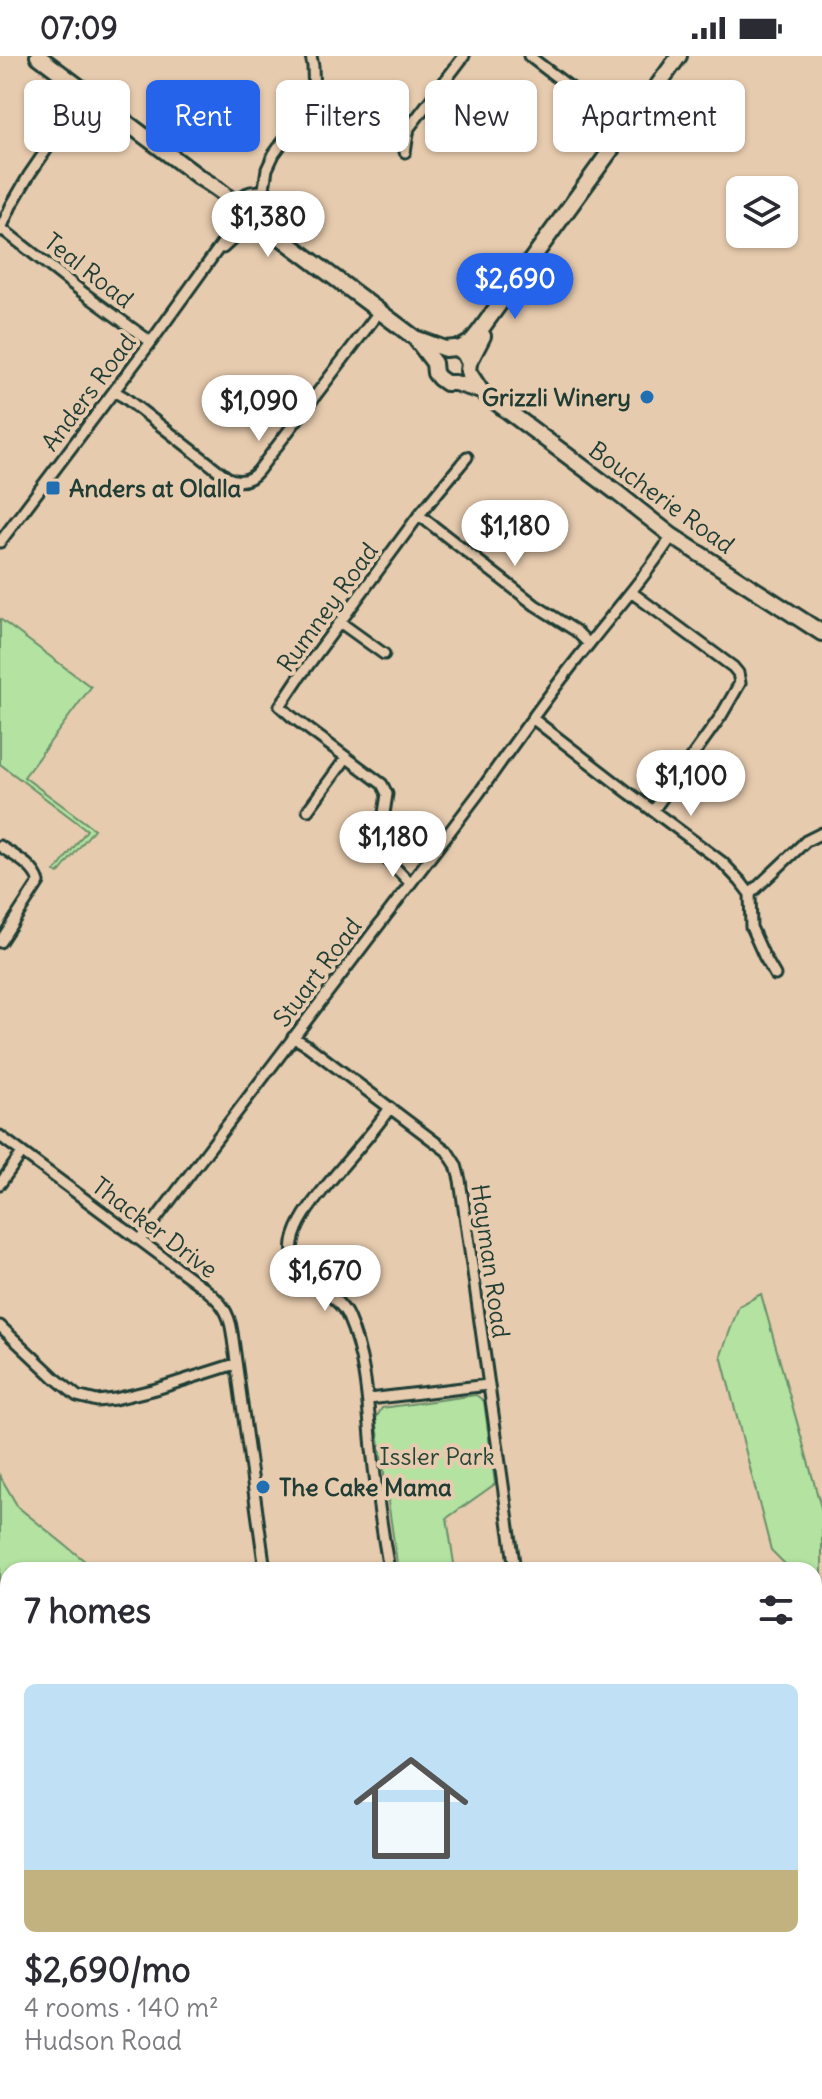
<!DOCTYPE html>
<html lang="en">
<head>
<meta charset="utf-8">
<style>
	:root { --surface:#fff; --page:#f7f7f7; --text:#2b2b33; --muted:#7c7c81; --line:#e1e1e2; --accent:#2563eb }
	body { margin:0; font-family:Delius,sans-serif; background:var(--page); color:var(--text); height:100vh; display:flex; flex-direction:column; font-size:30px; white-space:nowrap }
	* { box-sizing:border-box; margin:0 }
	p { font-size:26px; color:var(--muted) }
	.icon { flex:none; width:44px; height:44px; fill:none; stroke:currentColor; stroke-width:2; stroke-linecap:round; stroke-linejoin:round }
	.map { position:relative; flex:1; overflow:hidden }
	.details { position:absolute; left:0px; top:1506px; width:822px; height:538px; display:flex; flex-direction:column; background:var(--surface); border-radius:24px 24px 0 0; box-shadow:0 2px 6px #0004 }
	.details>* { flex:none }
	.top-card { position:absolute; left:24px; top:24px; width:774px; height:72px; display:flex; gap:16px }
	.tools { position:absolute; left:726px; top:120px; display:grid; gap:16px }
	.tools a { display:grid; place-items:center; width:72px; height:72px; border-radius:12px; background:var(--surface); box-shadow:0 2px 6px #0004; font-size:40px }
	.price { position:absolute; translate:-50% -68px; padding:0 18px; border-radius:28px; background:#fff; color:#222; font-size:26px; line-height:52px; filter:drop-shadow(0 2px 4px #0008) }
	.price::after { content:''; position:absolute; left:50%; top:48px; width:24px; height:18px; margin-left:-12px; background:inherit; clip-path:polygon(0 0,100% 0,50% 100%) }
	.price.on { background:var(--accent); color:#fff }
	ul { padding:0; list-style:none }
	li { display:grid; align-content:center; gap:16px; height:424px; padding:0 24px }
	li+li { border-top:2px solid var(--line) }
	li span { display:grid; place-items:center; height:248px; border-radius:12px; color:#555 }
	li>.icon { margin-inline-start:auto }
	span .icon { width:144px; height:144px; fill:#fffc; stroke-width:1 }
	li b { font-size:34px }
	h2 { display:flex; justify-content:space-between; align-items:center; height:96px; padding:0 24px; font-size:34px }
	.chip { padding:0 28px; border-radius:12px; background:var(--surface); box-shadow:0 2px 6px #0004; font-size:28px; line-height:72px }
	.chip.on { background:var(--accent); color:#fff }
	.status { display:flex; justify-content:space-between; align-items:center; height:56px; padding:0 40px; background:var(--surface); direction:ltr }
	.status svg { height:22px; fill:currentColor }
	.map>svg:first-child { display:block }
	.green { fill:#b3e2a1; stroke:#69906a; stroke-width:2 }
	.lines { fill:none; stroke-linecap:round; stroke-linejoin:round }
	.minor-casing { stroke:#1f3d34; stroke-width:15 }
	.secondary-casing { stroke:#1f3d34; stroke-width:20 }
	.minor { stroke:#e7cbae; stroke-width:9 }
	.secondary { stroke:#e7cbae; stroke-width:14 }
	.poi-dot { fill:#1f6fb2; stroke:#e7cbae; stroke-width:3 }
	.labels { text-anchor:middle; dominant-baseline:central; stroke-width:8; stroke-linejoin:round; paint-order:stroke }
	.street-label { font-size:24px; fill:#1f3d34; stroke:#e7cbae }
	.poi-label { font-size:24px; font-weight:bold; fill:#1f3d34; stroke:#e7cbae; text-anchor:start }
	.park-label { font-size:24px; fill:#264539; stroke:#e7cbae }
</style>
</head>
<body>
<div class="status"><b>07:09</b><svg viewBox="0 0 49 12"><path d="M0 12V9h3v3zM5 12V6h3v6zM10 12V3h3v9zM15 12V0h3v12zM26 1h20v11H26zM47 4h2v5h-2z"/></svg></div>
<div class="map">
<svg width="822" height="2043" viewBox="0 0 822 2043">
	<rect width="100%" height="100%" fill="#e7cbae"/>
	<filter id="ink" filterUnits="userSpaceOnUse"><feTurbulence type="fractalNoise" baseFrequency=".0125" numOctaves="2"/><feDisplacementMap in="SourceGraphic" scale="16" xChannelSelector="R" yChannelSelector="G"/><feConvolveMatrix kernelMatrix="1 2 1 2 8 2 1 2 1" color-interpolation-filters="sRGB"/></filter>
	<g filter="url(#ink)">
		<path class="green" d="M0,563L91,631L24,721L94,773L58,818L55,816L87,774L0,708Z
			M761,1238L822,1455V1601L814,1592V1573L821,1560L814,1549V1514H791L771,1494L721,1299L739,1250Z
			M476,1339L484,1345L495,1428L447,1462L455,1514H398L376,1362L382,1352Z
			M0,1420L18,1451L96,1514H8V1893L6,1896L7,1756L0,1749Z
			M8,1901V2036H261L263,2043H0V1912Z"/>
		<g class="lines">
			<g class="minor-casing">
				<path id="minor" d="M529,0L613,64L624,75
					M405,96L409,72L464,0
					M263,139L267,113L274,98L314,43L313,10L311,0
					M2,173L85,238L151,286
					M0,175L11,150L29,119L86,36
					M223,192L237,179L251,173
					M115,336L124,341L228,422C240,427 250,425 258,415L379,256
					M419,459L535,549L576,575L589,588
					M0,486L151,286L226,182L239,159
					M631,536L733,611L738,617L740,627L721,660L653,755
					M341,567L384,598
					M532,662L625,734L722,806L740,825L750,838L751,871L764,900L775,919
					M308,754L346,702
					M0,790C14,800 34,809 39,826L0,886
					M410,827L383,799L379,790L387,738L382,728L291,660L280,650L298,623L419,459L467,401
					M750,838L806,785L822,777
					M293,981L308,990L447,1095L456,1109L460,1124L515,1514
					M389,1053C371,1080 344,1107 323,1134C311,1149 297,1166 293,1186C287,1225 335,1231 348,1261C366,1302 368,1348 372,1393C376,1433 382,1474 389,1514
					M0,1080L204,1232C220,1245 229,1255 232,1276L265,1514
					M0,1128L22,1097
					M140,1184L479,737C514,687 550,636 589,588C617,552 647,519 672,480
					M0,1270L55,1322L77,1340L97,1345L115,1343L156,1333L235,1308
					M369,1343L488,1329
					M814,1857L822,1863
					M814,1913L822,1901
					M551,2036L562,2043
					M331,2043V2036
					M729,2043L734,2036"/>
			</g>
			<g class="secondary-casing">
				<path id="secondary" d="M38,0L199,121C213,130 231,140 239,156
					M274,161C269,171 262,175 251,173L241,163C239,156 238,150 243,144C246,140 250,138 255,138C277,135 272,153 274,166C275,173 279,178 284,184L415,282L434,307L435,317L439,322L446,327H455L481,335L616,436L672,480L822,577
					M415,282L445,293L455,292L464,297L469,307L468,315L481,335
					M459,293L471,286L479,276L679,0
					M469,307L483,280"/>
			</g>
			<use href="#minor" class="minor"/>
			<use href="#secondary" class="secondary"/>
		</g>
	</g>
	<g class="poi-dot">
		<circle cx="647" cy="341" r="8"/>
		<rect x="45" y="424" width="16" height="16" rx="4"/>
		<circle cx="263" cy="1431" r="8"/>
	</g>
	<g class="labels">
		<g class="street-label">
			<text transform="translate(89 214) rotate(38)">Teal Road</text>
			<text transform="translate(88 336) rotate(-53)">Anders Road</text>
			<text transform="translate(662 441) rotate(36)">Boucherie Road</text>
			<text transform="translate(327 551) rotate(-54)">Rumney Road</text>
			<text transform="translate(317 916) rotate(-53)">Stuart Road</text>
			<text transform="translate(155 1171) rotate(37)">Thacker Drive</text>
			<text transform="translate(491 1205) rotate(82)">Hayman Road</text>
		</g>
		<g class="poi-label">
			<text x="631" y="341" text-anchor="end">Grizzli Winery</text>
			<text x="69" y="432">Anders at Olalla</text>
			<text x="279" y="1431">The Cake Mama</text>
		</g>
		<g class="park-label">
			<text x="437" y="1400">Issler Park</text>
		</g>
	</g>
</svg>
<div class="tools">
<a><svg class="icon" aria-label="layers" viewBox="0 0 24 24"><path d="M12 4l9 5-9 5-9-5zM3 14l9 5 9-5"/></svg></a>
</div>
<b class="price" style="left:268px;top:203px">$1,380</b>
<b class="price on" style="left:515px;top:265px">$2,690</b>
<b class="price" style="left:259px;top:387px">$1,090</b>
<b class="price" style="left:515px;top:512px">$1,180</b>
<b class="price" style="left:691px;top:762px">$1,100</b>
<b class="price" style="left:393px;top:823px">$1,180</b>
<b class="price" style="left:325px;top:1257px">$1,670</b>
<div class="top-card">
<a class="chip">Buy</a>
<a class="chip on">Rent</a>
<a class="chip">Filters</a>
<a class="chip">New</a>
<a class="chip">Apartment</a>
</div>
<section class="details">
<h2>7 homes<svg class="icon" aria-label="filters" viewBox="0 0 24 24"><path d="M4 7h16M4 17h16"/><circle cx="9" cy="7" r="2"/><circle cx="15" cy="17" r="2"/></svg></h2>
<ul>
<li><span style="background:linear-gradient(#bfe0f5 75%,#c2b280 0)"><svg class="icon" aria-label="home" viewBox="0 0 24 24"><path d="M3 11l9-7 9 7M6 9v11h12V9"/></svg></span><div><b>$2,690/mo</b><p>4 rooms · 140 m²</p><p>Hudson Road</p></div></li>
</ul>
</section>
</div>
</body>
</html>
